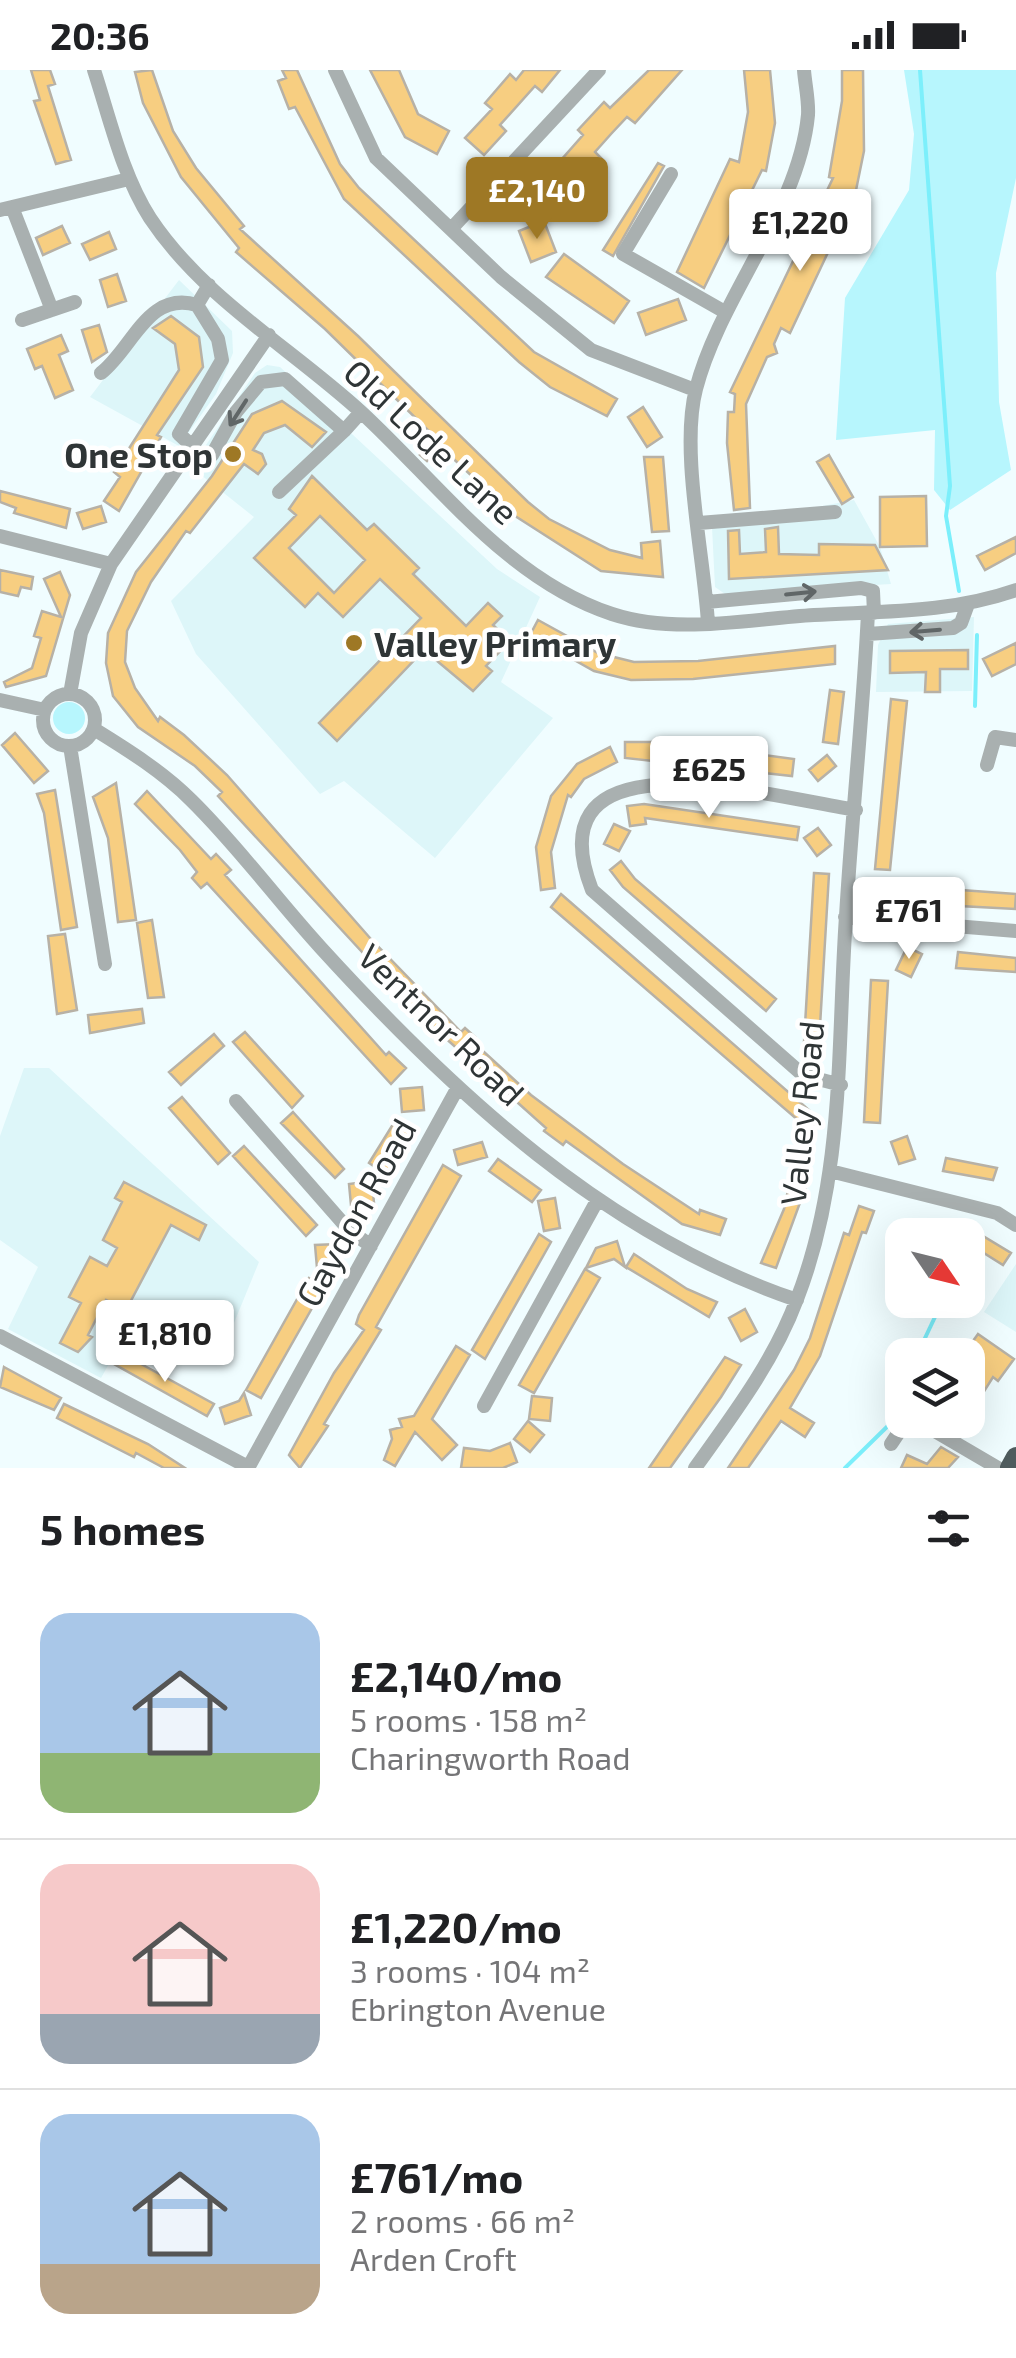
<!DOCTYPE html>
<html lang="en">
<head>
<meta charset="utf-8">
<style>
	:root { --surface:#fff; --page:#f2f2f2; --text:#202124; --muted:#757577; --line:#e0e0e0; --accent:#9e7825 }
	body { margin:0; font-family:"Exo 2",sans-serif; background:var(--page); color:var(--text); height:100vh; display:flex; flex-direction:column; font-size:38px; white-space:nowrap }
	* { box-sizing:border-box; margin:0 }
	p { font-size:32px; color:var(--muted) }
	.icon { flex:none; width:55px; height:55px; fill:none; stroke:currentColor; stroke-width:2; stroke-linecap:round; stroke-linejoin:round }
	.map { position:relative; height:1398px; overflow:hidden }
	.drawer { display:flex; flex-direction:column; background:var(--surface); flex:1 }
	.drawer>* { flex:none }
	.needle { width:65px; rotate:125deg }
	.tools { position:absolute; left:885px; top:1148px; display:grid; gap:20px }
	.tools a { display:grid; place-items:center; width:100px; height:100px; border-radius:20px; background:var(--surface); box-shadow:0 10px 40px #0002; font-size:50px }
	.price { position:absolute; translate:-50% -85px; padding:0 22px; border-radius:10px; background:#fff; color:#222; font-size:32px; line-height:65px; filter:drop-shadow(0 2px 5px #0008) }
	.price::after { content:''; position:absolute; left:50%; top:60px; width:30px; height:22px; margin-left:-15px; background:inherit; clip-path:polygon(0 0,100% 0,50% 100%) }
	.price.selected { background:var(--accent); color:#fff }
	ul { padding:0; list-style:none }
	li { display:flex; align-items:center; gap:30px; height:250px; padding:0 40px }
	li+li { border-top:2px solid var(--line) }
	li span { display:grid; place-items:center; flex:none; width:280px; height:200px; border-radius:30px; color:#555 }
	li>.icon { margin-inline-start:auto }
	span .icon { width:120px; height:120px; fill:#fffc; stroke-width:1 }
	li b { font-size:42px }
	h2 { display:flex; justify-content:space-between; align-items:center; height:120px; padding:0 40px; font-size:42px }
	.status { display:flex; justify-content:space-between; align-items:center; height:70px; padding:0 50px; background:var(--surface); direction:ltr }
	.status svg { height:28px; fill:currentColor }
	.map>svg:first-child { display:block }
	.built { fill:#ddf6f9 }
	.green { fill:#b7f6fd }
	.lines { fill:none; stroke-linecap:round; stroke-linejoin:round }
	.stream { stroke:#7ceffb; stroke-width:4 }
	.building { fill:#f7ce81; stroke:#b7b1a6; stroke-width:2.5; fill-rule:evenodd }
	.minor { stroke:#a9b0b0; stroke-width:14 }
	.highway { stroke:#4f5c5e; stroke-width:20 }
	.oneway { stroke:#606667 }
	.poi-dot { fill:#9e7825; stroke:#fff; stroke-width:4 }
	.labels { text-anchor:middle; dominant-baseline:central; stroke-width:9; stroke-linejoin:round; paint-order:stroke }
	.street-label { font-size:35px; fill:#2f3536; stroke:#fff }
	.poi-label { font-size:35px; font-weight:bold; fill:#2f3536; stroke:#fff; text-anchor:end }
</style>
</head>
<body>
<div class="status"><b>20:36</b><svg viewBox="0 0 49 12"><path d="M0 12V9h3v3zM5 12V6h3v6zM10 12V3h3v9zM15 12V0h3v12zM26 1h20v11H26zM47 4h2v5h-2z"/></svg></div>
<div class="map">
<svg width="1016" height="1398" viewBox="0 0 1016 1398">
	<rect width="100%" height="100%" fill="#f0fdff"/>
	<path class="built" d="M179,210L232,261L233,283L216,324L179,376L90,327Z
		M267,295L280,297L497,499L540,527L501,612L553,648L435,788L344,711L320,724L196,584L171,531L254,447L191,397L255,303Z
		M854,430L880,477L891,514L725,524L715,517L712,457Z
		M974,547L972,621L876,622L878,575L888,554Z
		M24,998H49L259,1192L220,1287L137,1244L101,1308L8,1259L38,1197L0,1170V1066Z
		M1016,1194V1262L984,1242Z"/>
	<path class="green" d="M904,0H1016V108L996,203L999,332L1011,400L950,440L934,420L935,360L836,370L845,228L909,120L914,64Z
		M53 648a16 16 0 1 1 32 0a16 16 0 1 1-32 0Z"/>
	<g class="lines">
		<path class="stream" d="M920,0L950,416L946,446L959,521
			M975,636L977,565
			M917,1285L943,1230
			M845,1398L897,1347L902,1330"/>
	</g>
	<path class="building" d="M31,0H50L55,14L48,16L71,90L56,94L34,31L40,30Z
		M152,0L173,61L196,98L244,156L240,159L358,266L528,432L549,449L610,480L642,488L641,473L660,471L663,507L601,501L512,444L441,377L427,391L420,385L436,368L325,259L236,182L239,178L181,107L143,33L135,2Z
		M282,0H297L340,94L359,118L534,282L617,329L607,346L550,317L519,292L344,129L295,37L289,39L278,11L286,8Z
		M370,0H399L418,44L449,61L437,84L405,67Z
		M524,0H560L542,22L535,16L500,55L506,61L484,85L465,68L492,39L485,33L510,4L516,10Z
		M649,0H682L635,53L627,47L611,64L595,82L602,89L575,118L568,111L540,143L512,136L546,93L553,99L583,65L578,60L604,32L610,38Z
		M744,0H770L775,53L766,101L762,100L704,218L677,202L730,89L739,92L748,42Z
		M842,0H863L864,81L855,125L790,263L781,258L774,274L777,283L767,287L746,334L750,438L734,440L727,373L728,342H734L735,324L730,322L833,108L829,107L842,31Z
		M658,93L664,96L613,186L603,180Z
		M544,151L556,182L531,192L519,161Z
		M62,156L70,173L43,185L36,168Z
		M109,162L116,179L90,190L82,174Z
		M564,184L629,231L614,253L546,207Z
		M117,204L126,231L108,237L100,210Z
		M678,229L686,250L646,265L638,243Z
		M171,246L199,267L203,297L157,365L161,367L119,441L104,431L120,407L114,402L179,300L175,274L153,258Z
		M99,255L107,282L92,292L82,260Z
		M61,265L68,281L59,285L73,320L55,328L42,296L35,299L27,279Z
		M282,331L326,362L312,377L285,355L264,363L253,380L262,384L266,394L258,404L244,394L190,463L186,461L151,512L127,561L125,592L135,618L158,651L160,647L184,665L227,705L370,868L461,962L465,958L475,967L472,971L531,1025L623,1094L699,1144L700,1140L726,1149L720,1165L682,1154L566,1071L563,1075L544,1061L546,1058L423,948L218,726L222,722L195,696L138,657L113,626L106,593L108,563L136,502L212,406L252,344Z
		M643,337L662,367L647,377L628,347Z
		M829,385L853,427L842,434L817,392Z
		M644,387H663L669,461L652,462Z
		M312,406L367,460L374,454L419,498L413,504L466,556L488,533L502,546L493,555L510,571L486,596L492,601L473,621L424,580L337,671L319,653L421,548L380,509L343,547L318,523L305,537L254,488L296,445L289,439ZM320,446L365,490L334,523L289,478Z
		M0,421L70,439L66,458L14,443L16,438L0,432Z
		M926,426L927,476L880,477V427Z
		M101,436L106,452L83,459L77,443Z
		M778,457L779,484L819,485V474L875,475L888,500L729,509L728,461L739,460L740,484L766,482L765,459Z
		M1016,467V483L985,500L977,486Z
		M0,500L33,507L31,519L21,517L18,526L0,522Z
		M60,502L70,525L46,606L6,617L4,612L32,598L41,568L34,566L42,541L61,547L44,509Z
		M538,550L598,583L634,592L698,591L835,576V594L693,609L631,610L594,601L530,565Z
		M1016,573V594L992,606L983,589Z
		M968,580V599H940V622H925L926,602L890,603V581Z
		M830,620L844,622L838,674L823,672Z
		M891,629L907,631L890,800L875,799Z
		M15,663L48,701L34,713L2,675Z
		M625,672H666L794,689L792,706L625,688Z
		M610,677L617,692L584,709L571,727L568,725L551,782L555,818L541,820L536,777L551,726L577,694Z
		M827,685L836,696L818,711L809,700Z
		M116,713L136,850L118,852L108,768L93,727Z
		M55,720L77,857L61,860L44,743L37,724Z
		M147,721L211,789L216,784L231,800L225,805L386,985L389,982L406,998L391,1014L207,813L201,818L192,808L197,802L180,780L135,734Z
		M644,734L799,757L797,770L645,748L646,754L630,756L627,736Z
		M614,754L630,761L619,781L604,774Z
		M818,758L831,775L817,786L804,768Z
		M621,791L635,809L776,929L766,941L623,817L610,800Z
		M814,803L829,804L819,973L804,972Z
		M915,809L919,831L902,834L898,812Z
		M961,820L1016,824L1015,839L960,836Z
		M561,824L809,1040L799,1051L551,837Z
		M152,850L164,927L148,928L137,853Z
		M65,864L77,940L57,944L48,866Z
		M907,877L922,884L911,907L896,900Z
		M958,882L1016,888V902L956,898Z
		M871,910L888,911L880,1053L864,1052Z
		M142,939L144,953L90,963L88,945Z
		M245,962L303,1026L292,1038L233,972Z
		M214,964L224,976L181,1015L169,1002Z
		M422,1017L424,1040L402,1042L400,1019Z
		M182,1027L230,1083L218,1094L169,1038Z
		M293,1042L344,1099L335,1108L281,1053Z
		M395,1051L413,1063L387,1105L369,1093Z
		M802,1055L816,1057L808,1111L776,1198L761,1193L784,1139Z
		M907,1066L915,1089L899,1094L891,1072Z
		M482,1072L487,1087L458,1095L454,1080Z
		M244,1076L317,1155L306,1166L233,1086Z
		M946,1088L997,1098L993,1110L943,1101Z
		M498,1089L541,1120L532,1132L489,1101Z
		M443,1095L461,1106L376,1257L381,1260L324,1354L328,1356L300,1398L289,1385L334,1303L364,1260L356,1254L359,1245Z
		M372,1111L374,1133L351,1135L349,1114Z
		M124,1112L206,1155L199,1170L171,1155L126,1240L106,1230L88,1265L92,1267L78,1282L60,1273L81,1233L69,1227L90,1187L107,1196L117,1178L103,1170L122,1132L115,1128Z
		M555,1128L560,1158L544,1161L538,1131Z
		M859,1136L874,1141L866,1163L862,1162L820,1286L790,1338L814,1353L805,1367L781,1351L748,1398H728L794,1300L810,1268L844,1163L849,1165Z
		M931,1150L968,1157L1011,1183L1003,1195L968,1173V1165H927Z
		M539,1164L551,1172L485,1289L472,1280Z
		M617,1171L625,1197L614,1189L586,1198L596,1178Z
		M337,1174L338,1196L317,1198L315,1175Z
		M634,1184L687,1219L717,1232L709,1247L626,1197Z
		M585,1199L600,1208L534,1323L519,1315Z
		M309,1208L324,1217L261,1328L246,1320Z
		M745,1239L757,1262L741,1271L729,1248Z
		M978,1264L1014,1289L998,1311L993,1307L968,1347V1278Z
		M456,1276L470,1285L432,1349L457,1375L442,1390L415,1362L395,1396L384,1390L392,1369L390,1360L402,1357L399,1349L414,1346Z
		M121,1283L214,1334L207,1346L114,1294Z
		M725,1287L741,1295L721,1327L670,1398H649Z
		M4,1297L61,1328L54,1340L0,1317Z
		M244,1323L251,1345L225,1354L220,1338L239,1331Z
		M532,1326L552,1328L550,1351L529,1349Z
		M64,1334L148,1374L185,1398H164L136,1383L134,1387L57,1348Z
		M528,1351L544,1365L530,1382L514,1369Z
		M510,1373L517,1392L503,1398H461L464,1378L490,1381Z
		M941,1377L958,1387L948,1398H901L907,1385L927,1394Z"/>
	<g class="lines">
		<path class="minor" d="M94,0C110,49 122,104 150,148C203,228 291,278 361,342C438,413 508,510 612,544C676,565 748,549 814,545C883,541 950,543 1016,520
			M335,0L376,88L501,207L591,280L695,320
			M671,104L623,184L725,242
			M12,137L52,240
			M0,140L129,109
			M452,158L599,0
			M209,215L197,235L218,269L222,290L179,364L205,388L212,385L236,342L261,312L285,309L344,361L361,342
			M22,250L75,232
			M101,303C133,278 148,220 197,235
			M279,422L344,361
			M699,453L835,442
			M0,466L111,494
			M707,532L861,518L873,521L874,543
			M708,553C704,487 680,380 696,319C720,226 799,140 808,45C809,31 805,14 804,0
			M868,564L953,558L961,553L968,534
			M70,624L81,563L111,494L269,265
			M43 650a26 26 0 1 1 52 0a26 26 0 1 1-52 0Z
			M0,630L45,640
			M94,659C128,680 163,702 191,730C238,776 277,830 321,878C454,1024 607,1166 797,1230
			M70,676L105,894
			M987,695L995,667L1016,670
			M845,847L1016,861
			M841,1015L803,1005L592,820C529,657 777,728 856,740
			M236,1031L349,1160L371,1176
			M830,1101L997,1143L1016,1155
			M0,1266L248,1397
			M484,1336L598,1129
			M916,1350L998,1398
			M891,1374L907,1350
			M248,1398L457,1019
			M695,1398C733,1345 774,1291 797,1229C845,1106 837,976 846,846C852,745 863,644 868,543"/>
		<path class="highway" d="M1010,1398L1016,1387"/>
	</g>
	<defs><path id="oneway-shaft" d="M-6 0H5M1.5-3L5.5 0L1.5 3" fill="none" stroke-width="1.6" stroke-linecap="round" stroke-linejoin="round" transform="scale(2.5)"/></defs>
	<g class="oneway">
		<use href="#oneway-shaft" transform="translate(238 343) rotate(123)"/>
		<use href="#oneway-shaft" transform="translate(801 523) rotate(-6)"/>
		<use href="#oneway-shaft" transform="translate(925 561) rotate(175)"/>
	</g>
	<g class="poi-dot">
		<circle cx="233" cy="384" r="10"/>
		<circle cx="354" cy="573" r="10"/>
	</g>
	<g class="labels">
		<g class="street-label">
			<text transform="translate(432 371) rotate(43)">Old Lode Lane</text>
			<text transform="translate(442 954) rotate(44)">Ventnor Road</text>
			<text transform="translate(801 1043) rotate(-84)">Valley Road</text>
			<text transform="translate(355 1142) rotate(-61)">Gaydon Road</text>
		</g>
		<g class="poi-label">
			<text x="213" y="384">One Stop</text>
			<text x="374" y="573" text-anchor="start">Valley Primary</text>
		</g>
	</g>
</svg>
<div class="tools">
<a><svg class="needle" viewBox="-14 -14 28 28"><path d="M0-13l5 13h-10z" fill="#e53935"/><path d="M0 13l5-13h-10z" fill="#757577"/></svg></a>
<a><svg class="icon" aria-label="layers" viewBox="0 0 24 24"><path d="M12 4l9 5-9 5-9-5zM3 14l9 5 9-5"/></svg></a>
</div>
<b class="price selected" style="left:537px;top:172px">£2,140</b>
<b class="price" style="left:800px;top:204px">£1,220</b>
<b class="price" style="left:709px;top:751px">£625</b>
<b class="price" style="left:909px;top:892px">£761</b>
<b class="price" style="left:165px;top:1315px">£1,810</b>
</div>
<section class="drawer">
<h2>5 homes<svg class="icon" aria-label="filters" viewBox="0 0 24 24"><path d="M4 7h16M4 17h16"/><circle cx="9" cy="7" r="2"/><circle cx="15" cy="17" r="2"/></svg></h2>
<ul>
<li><span style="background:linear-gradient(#a9c7e8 70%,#8fb573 0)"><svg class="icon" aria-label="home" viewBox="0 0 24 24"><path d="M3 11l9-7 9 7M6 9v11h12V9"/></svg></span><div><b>£2,140/mo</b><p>5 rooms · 158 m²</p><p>Charingworth Road</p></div></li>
<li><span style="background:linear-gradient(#f6c9c9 75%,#9aa5b1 0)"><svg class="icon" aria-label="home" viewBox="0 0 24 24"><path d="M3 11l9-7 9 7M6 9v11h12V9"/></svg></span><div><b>£1,220/mo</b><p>3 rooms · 104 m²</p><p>Ebrington Avenue</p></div></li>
<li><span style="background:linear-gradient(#a9c7e8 75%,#b9a48a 0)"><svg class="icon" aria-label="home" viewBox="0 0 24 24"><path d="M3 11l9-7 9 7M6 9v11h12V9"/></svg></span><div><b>£761/mo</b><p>2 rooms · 66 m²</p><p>Arden Croft</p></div></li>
</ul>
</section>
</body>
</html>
